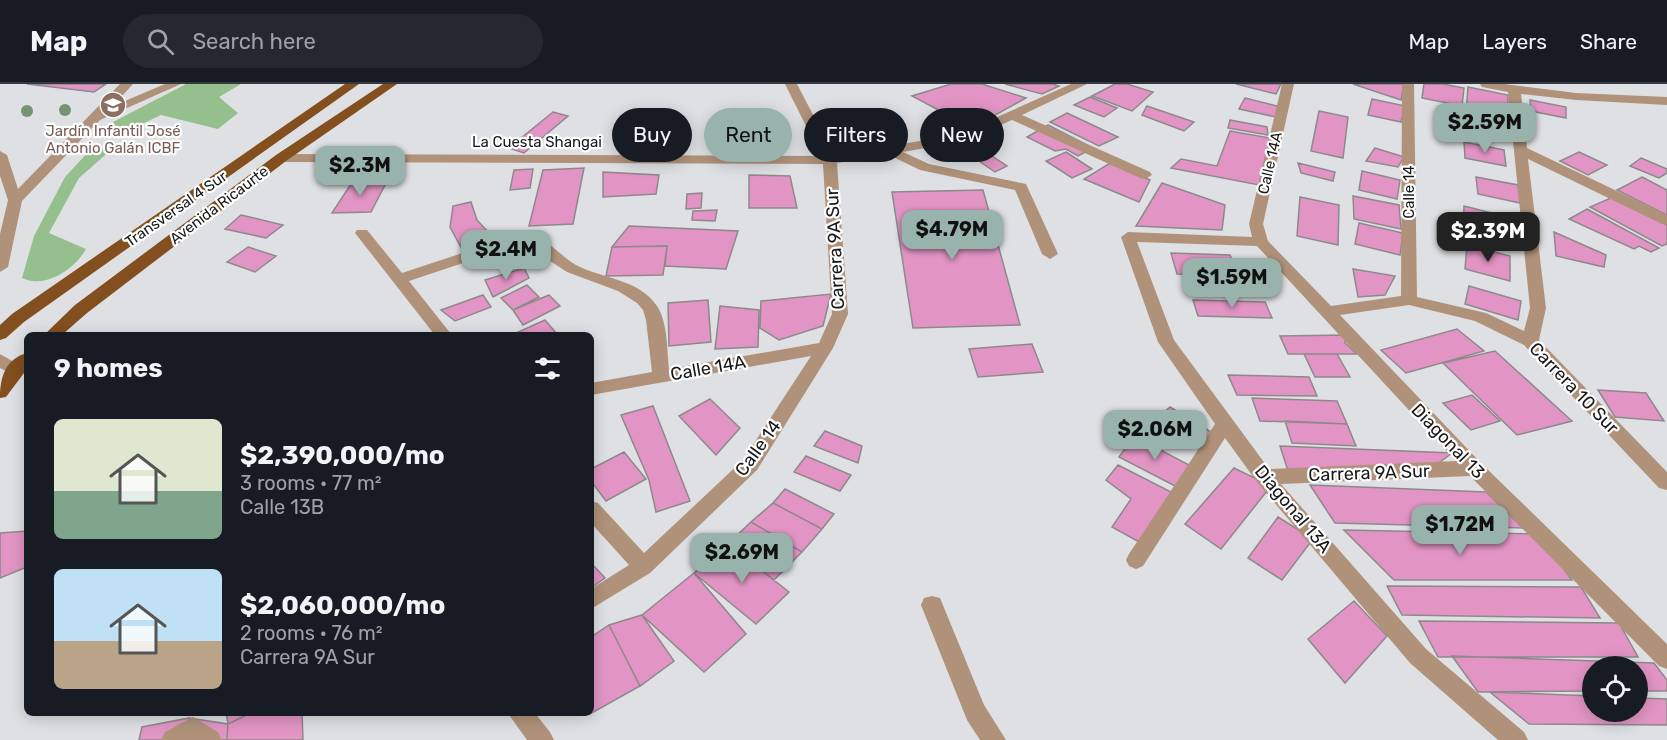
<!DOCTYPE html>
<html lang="en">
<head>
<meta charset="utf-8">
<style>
	:root { --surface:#171b24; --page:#242831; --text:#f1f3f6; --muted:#9ea1a6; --line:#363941; --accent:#97b3ab }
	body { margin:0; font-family:Rubik,sans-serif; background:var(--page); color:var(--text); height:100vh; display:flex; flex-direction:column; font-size:22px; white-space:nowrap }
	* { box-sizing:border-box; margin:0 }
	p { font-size:20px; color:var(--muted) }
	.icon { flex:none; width:33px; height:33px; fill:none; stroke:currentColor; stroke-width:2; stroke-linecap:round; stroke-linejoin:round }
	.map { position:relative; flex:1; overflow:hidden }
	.side { position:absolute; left:24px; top:248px; width:570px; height:384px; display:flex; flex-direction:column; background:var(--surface); border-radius:9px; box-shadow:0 3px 15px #0003 }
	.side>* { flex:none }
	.banner { position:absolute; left:612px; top:24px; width:570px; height:54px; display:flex; gap:12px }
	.fabs { position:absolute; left:1582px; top:572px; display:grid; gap:12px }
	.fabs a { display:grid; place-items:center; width:66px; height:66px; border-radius:50%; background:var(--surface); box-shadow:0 3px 15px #0003; font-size:30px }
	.price { position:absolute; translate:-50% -51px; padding:0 14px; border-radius:12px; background:var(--accent); color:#111; font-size:20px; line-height:39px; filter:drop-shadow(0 2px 3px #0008) }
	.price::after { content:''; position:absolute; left:50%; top:36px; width:18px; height:14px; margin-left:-9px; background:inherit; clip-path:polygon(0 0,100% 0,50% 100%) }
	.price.selected { background:#222; color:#fff }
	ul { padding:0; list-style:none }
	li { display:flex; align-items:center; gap:18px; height:150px; padding:0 30px }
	li span { display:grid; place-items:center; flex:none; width:168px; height:120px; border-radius:9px; color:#555 }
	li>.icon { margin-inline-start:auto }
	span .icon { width:72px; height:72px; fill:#fffc; stroke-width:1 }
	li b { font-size:26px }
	h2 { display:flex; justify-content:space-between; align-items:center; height:72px; padding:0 30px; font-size:26px }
	.tag { padding:0 21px; border-radius:27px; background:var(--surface); box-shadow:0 3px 15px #0003; font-size:21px; line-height:54px }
	.tag.selected { background:var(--accent); color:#111 }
	header { display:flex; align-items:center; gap:36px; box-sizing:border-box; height:84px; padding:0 30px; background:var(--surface); border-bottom:2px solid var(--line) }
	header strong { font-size:28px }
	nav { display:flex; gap:33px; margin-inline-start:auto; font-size:21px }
	.search { width:420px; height:54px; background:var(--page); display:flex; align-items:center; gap:15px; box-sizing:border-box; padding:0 21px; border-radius:33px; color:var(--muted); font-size:22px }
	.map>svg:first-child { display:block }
	.green { fill:#95c08e }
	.building { fill:#e295c4; stroke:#8d898b; stroke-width:1.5 }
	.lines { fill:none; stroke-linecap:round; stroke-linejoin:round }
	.street { fill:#b0927a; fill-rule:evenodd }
	.primary { fill:#834f1e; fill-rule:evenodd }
	.tree { fill:#759472 }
	.labels { text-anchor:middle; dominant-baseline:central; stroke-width:4.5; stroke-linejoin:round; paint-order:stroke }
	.far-education-label { font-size:15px; fill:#785e54; stroke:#fff }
	.far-street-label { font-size:15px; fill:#171819; stroke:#fff }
	.street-label { font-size:18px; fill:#171819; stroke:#fff }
</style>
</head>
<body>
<header>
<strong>Map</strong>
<div class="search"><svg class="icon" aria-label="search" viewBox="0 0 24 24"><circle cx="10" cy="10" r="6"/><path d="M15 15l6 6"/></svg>Search here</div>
<nav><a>Map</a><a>Layers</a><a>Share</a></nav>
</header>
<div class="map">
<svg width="1667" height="656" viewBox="0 0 1667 656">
	<rect width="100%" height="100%" fill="#dfe0e3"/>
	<path class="green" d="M186,0H241L219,13L238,29L218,45L161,31L115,53L113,38Z
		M91,65H112L79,94L49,149L86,165C74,186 45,205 22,194L34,152L65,93Z"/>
	<path class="building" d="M27,0H106L94,8Z
		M951,0H982L1026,14L972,44L912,12Z
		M1005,0H1053L1059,2L1042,10Z
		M1115,0H1127L1153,8L1132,27L1092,12Z
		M1236,0H1281L1276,10Z
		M1353,0H1404L1401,16Z
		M1424,0H1443L1464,4L1462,22L1422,14Z
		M1468,3L1508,11V36L1466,28Z
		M1090,13L1117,24L1104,33L1074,21Z
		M1245,14L1281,23L1276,33L1239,25Z
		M1372,15L1405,22L1401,38L1368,31Z
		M1530,16L1566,23V34L1531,27Z
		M1147,22L1194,38L1184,47L1142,31Z
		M1439,22L1475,29V48L1438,40Z
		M1319,27L1348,33L1343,74L1311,67Z
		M553,28L568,32L524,69L509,64Z
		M1067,29L1118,53L1099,62L1050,38Z
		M1230,36L1267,43L1268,51L1228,44Z
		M1048,41L1093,64L1078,72L1066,65L1055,67L1027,53Z
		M774,43L778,57L735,61L732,47Z
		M1230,47L1270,54L1259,101L1171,84L1181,75L1217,82Z
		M1464,58L1504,66L1506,82L1465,74Z
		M1375,64L1404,73L1398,83L1366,77Z
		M986,68L1007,82L995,88L973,73Z
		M1066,68L1092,85L1072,94L1046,77Z
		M1579,68L1607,81L1588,91L1560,77Z
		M1641,74L1667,85V89L1659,94L1630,82Z
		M1110,79L1150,96L1139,118L1084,95Z
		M1298,79L1335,88L1333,97L1301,89Z
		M584,84L573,140L529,142L543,86Z
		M533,85L530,104L510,106L514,86Z
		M1362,87L1400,96L1397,115L1359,106Z
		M603,88L659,91L656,110L603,113Z
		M749,91L790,92L797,124H749Z
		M1476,93L1518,101L1520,119L1478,110Z
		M1642,93L1667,106V131L1617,106Z
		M353,97H387L371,128L332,129Z
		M1162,99L1225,121L1222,146L1136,142Z
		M983,106L1020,241L913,244L892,108Z
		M702,109L701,124L686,125L687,110Z
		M1353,112L1399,121L1401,145L1354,135Z
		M1300,113L1339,121L1338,161L1297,152Z
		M1613,113L1667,141V160L1662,162L1590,123Z
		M471,118L477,136L489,149L477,156L482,161L463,167L450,143L453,122Z
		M1464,122L1512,134V166L1463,154Z
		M1587,125L1659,164L1651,168L1639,162L1634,165L1569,135Z
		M717,126L715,137L692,136L693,127Z
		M241,131L283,141L266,154L225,145Z
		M1359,139L1403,149L1400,171L1355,160Z
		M629,142L738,147L726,185L665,182L667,162L612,163Z
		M1554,148L1606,171L1604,183L1556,172Z
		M1467,161L1510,172V197L1465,185Z
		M667,162L663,191L606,192L612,163Z
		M248,163L276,172L255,188L227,178Z
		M1171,169L1230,171L1238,192L1177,190Z
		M524,184L529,194L493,213L485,196Z
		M1353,185L1395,192L1385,211L1358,213Z
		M527,201L539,213L513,226L501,214Z
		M1469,202L1521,217L1518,236L1465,220Z
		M831,210L823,242L779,256L760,244L761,217Z
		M483,211L491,223L455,237L441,226Z
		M549,211L560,222L523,241L513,226Z
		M708,216L711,258L669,262L668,219Z
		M1193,216L1265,218L1272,234L1198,232Z
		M720,222L759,226L758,263L715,265Z
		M545,236L557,250H514Z
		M1457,245L1484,267L1406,289L1381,266Z
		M1346,251L1345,259L1357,270H1288L1280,252Z
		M1032,260L1043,288L978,293L969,265Z
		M1495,267L1572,337L1517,351L1443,279Z
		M1304,270H1337L1350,293H1315Z
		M1228,291L1309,293L1317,312L1237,311Z
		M1598,306L1646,309L1664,337L1615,333Z
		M1472,311L1500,337L1471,346L1443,319Z
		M1252,314L1337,317L1347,340L1260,337Z
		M710,315L740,344L716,371L679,332Z
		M653,322L690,417L656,428L649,396L621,331Z
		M1170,323L1216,351L1205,367L1155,336Z
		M1285,337L1347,340L1356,362L1292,359Z
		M825,347L862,362L858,379L814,362Z
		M1134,352L1189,381L1177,403L1119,373Z
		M1280,362L1452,369L1436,381L1288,387Z
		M624,368L646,395L606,417L591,397V385Z
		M806,372L851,391L840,407L794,388Z
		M1118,381L1173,409L1141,459L1112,443L1131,415L1106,396Z
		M1234,384L1271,402L1221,465L1185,440Z
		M1310,401L1486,408L1523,444L1335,439Z
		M785,405L834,430L822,445L773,419Z
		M773,419L822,445L802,468L751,438Z
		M1278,433L1313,455L1282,496L1248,474Z
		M751,438L802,468L774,496L728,460Z
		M1344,446L1537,450L1572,496H1394Z
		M27,447V483L0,494V449Z
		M728,460L789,508L756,540L694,489Z
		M591,479L605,494L591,504Z
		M694,489L746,550L704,588L642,531Z
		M1387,502L1581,503L1600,534L1402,531Z
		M1354,517L1387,552L1345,599L1308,555Z
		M642,531L674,577L640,602L609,541Z
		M1419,537L1619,539L1638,573H1438Z
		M609,541L640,602L590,630L591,553Z
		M1452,572L1654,579L1667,596V607H1638V582H1593V607L1478,608Z
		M1490,608L1593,612V627H1638V614L1667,615V641L1529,640Z
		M226,628H253L228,640Z
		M253,628H302L303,656H227L228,640Z
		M189,634L228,640L227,656H187Z
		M189,634L187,656H139L142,643Z"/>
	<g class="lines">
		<path class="street" d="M120,0H133L113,22L165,0H181L100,36L22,117L8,183L0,188V150L8,116L0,92V67L7,71L18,105Z
			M785,0H797L834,71L957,51L1071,0H1087L1022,31L1150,88L1152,91L1145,95L1140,94L1012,36L965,57L903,68L929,80L1026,100L1058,170L1050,175L1042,170L1015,106L920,86L887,70L837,79L848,230L833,264L757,386L650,489L591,525V505L629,481L591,439V417L598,419L644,469L743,376L811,272L591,311V299L652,288L646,236L643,226L637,219L618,207L567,188L523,159L409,197L451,250H434L355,149L357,146H367L402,189L517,151C540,145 558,171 576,181C603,195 639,195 657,222C668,239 667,266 669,285L819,259L832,230L823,80L281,78L274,74L281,70L821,72Z
			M1282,0H1294L1263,140L1268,157L1331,222L1401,212L1402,0H1414L1417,213L1486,229L1524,247L1530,224L1508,8L1482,3L1480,0H1505L1576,9L1667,13V21L1576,16L1521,10L1527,64L1667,131V141L1662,140L1528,75L1546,224L1539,256L1667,388V406L1659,404L1524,261L1475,237L1409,221L1340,231L1481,379L1667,560V585L1659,582L1470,392L1281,400L1426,565L1524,648L1528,656H1498L1410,579L1257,398L1225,354L1143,482L1136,485L1129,482L1126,476L1129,470L1215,340L1158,258L1121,153L1128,148L1252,153L1249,140ZM1137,158L1257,162L1456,377L1269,385L1174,256Z
			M0,270L21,282L24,286L21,290L15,292L0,284Z
			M932,512L940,514L984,621L1006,656H980L967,636L921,521L924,514Z
			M507,628H534L550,648L554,656H527Z
			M193,633L218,648L222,656H161L165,648Z"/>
		<path class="primary" d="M345,0H359L24,238L6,254L0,256V241L12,230Z
			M383,0H397L286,77L87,229L63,250H45L75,221L276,71Z
			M27,269V285L6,313L0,314C0,294 5,275 27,269Z"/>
	</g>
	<g class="tree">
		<circle cx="65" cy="26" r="6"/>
		<circle cx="27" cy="27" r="6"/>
	</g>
	<defs>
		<g id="school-disc" transform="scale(1.35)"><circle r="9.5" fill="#8d6e63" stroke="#fff"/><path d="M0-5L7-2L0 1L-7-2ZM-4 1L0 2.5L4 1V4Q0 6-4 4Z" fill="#fff"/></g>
	</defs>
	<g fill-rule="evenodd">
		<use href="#school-disc" x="113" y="21"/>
	</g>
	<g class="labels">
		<g class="far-education-label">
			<text x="113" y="47">Jardín Infantil José<tspan x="113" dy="17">Antonio Galán ICBF</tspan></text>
		</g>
		<g class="far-street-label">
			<text x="537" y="58">La Cuesta Shangai</text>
			<text transform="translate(1270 79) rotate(-77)">Calle 14A</text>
			<text transform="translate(1409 108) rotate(-90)">Calle 14</text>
			<text transform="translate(219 121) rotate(-37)">Avenida Ricaurte</text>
			<text transform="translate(176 125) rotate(-35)">Transversal 4 Sur</text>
		</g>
		<g class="street-label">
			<text transform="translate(835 165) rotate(-93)">Carrera 9A Sur</text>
			<text transform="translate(708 284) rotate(-10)">Calle 14A</text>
			<text transform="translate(1574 304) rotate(46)">Carrera 10 Sur</text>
			<text transform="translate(1448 357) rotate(46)">Diagonal 13</text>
			<text transform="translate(758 364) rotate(-54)">Calle 14</text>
			<text transform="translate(1369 389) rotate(-2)">Carrera 9A Sur</text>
			<text transform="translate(1293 425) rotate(50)">Diagonal 13A</text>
		</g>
	</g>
</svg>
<div class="fabs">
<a><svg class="icon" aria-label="locate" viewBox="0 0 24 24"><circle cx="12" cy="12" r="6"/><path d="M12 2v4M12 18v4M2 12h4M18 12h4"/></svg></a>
</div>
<b class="price" style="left:1485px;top:70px">$2.59M</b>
<b class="price" style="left:360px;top:113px">$2.3M</b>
<b class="price" style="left:952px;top:177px">$4.79M</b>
<b class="price selected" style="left:1488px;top:179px">$2.39M</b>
<b class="price" style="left:506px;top:197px">$2.4M</b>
<b class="price" style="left:1232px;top:225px">$1.59M</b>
<b class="price" style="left:1155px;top:377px">$2.06M</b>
<b class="price" style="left:1460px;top:472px">$1.72M</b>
<b class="price" style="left:742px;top:500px">$2.69M</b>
<div class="banner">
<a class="tag">Buy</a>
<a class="tag selected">Rent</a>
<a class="tag">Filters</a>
<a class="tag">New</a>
</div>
<section class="side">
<h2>9 homes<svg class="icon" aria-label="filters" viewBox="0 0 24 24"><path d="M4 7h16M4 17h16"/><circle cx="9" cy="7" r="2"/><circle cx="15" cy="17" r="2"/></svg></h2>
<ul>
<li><span style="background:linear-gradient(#dfe7d0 60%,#7fa58c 0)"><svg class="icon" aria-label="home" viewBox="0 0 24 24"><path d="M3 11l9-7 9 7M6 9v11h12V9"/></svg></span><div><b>$2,390,000/mo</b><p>3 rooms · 77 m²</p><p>Calle 13B</p></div></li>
<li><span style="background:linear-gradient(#bfe0f5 60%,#b9a48a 0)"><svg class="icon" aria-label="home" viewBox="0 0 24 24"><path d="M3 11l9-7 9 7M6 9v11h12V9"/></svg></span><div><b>$2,060,000/mo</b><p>2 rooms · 76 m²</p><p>Carrera 9A Sur</p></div></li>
</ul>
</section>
</div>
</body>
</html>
